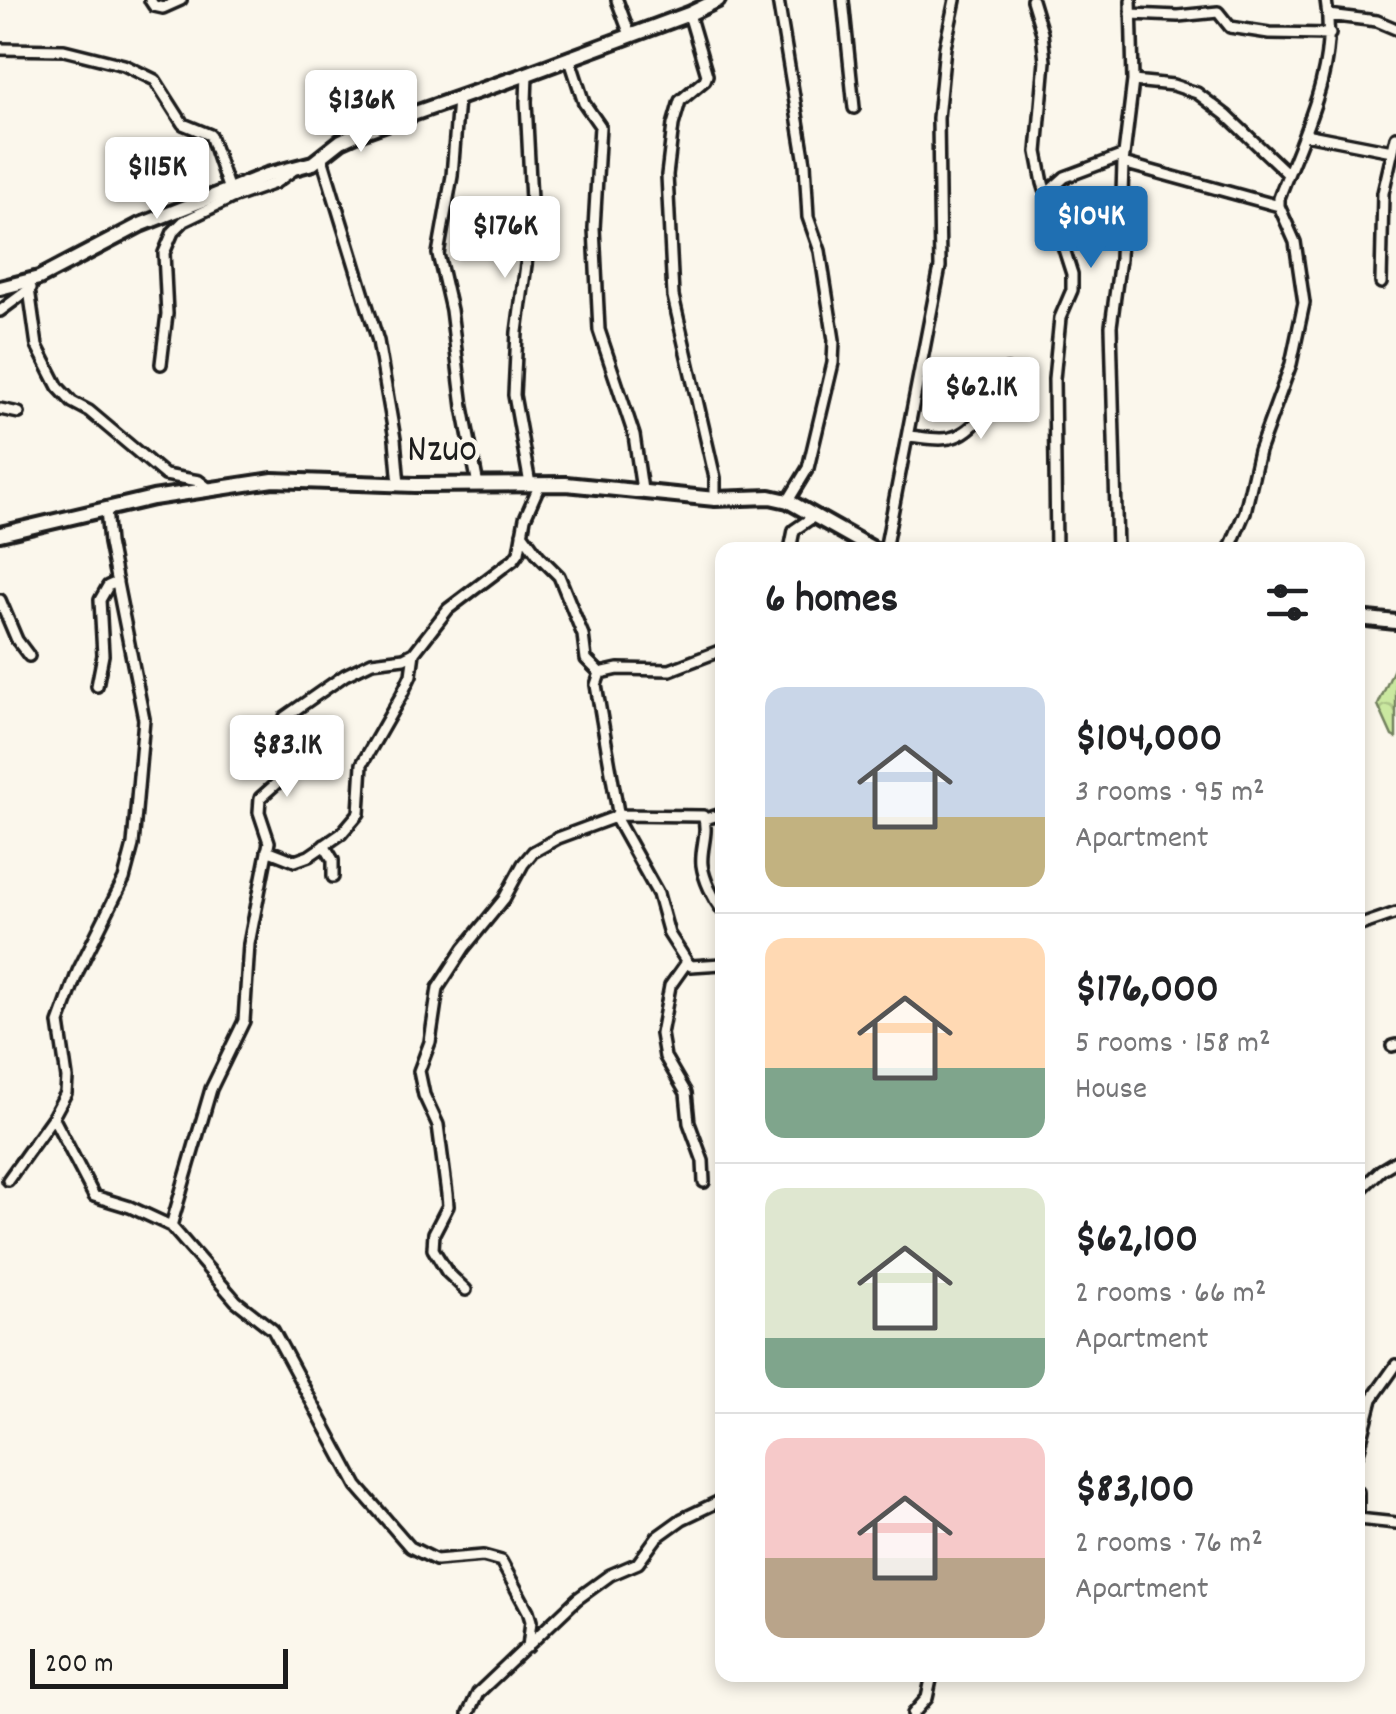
<!DOCTYPE html>
<html lang="en">
<head>
<meta charset="utf-8">
<style>
	:root { --surface:#fff; --page:#f6f6f6; --text:#202124; --muted:#757577; --line:#e0e0e0; --accent:#1f6fb2 }
	body { margin:0; font-family:Dekko,sans-serif; background:var(--page); color:var(--text); height:100vh; display:flex; flex-direction:column; font-size:38px; white-space:nowrap }
	* { box-sizing:border-box; margin:0 }
	p { font-size:32px; color:var(--muted) }
	.icon { flex:none; width:55px; height:55px; fill:none; stroke:currentColor; stroke-width:2; stroke-linecap:round; stroke-linejoin:round }
	.map { position:relative; flex:1; overflow:hidden }
	.sheet { position:absolute; left:715px; top:542px; width:650px; height:1140px; display:flex; flex-direction:column; background:var(--surface); border-radius:20px; box-shadow:0 5px 15px #0003 }
	.sheet>* { flex:none }
	.scale { position:absolute; left:30px; bottom:25px; width:258px; box-sizing:border-box; padding-left:10px; border:5px solid #1c1c1c; border-top:0; font-size:28px; line-height:35px; white-space:nowrap; color:#1c1c1c; -webkit-text-stroke:8px #fbf7ec; paint-order:stroke }
	.price { position:absolute; translate:-50% -85px; padding:0 22px; border-radius:10px; background:#fff; color:#222; font-size:32px; line-height:65px; filter:drop-shadow(0 2px 5px #0008) }
	.price::after { content:''; position:absolute; left:50%; top:60px; width:30px; height:22px; margin-left:-15px; background:inherit; clip-path:polygon(0 0,100% 0,50% 100%) }
	.price.selected { background:var(--accent); color:#fff }
	ul { padding:0; list-style:none }
	li { display:flex; align-items:center; gap:30px; height:250px; padding:0 50px }
	li+li { border-top:2px solid var(--line) }
	li span { display:grid; place-items:center; flex:none; width:280px; height:200px; border-radius:20px; color:#555 }
	li>.icon { margin-inline-start:auto }
	span .icon { width:120px; height:120px; fill:#fffc; stroke-width:1 }
	li b { font-size:42px }
	h2 { display:flex; justify-content:space-between; align-items:center; height:120px; padding:0 50px; font-size:42px }
	.map>svg:first-child { display:block }
	.forest { fill:url(#forest-crowns); stroke:#73825e; stroke-width:2.5 }
	.lines { fill:none; stroke-linecap:round; stroke-linejoin:round }
	.street-casing { stroke:#1c1c1c; stroke-width:16 }
	.secondary-casing { stroke:#1c1c1c; stroke-width:20 }
	.street { stroke:#fbf7ec; stroke-width:9 }
	.secondary { stroke:#fbf7ec; stroke-width:12 }
	.labels { text-anchor:middle; dominant-baseline:central; stroke-width:9; stroke-linejoin:round; paint-order:stroke }
	.street-label { font-size:40px; fill:#1c1c1c; stroke:#fbf7ec }
</style>
</head>
<body>
<div class="map">
<svg width="1396" height="1714" viewBox="0 0 1396 1714">
	<defs>
		<pattern id="forest-crowns" width="20" height="18" patternUnits="userSpaceOnUse" patternTransform="scale(2.5)"><rect width="20" height="18" fill="#cae8a0"/><path d="M2 6a3 3 0 1 1 6 0M12 15a3 3 0 1 1 6 0" fill="none" stroke="#adc689"/></pattern>
	</defs>
	<rect width="100%" height="100%" fill="#fbf7ec"/>
	<filter id="ink" filterUnits="userSpaceOnUse"><feTurbulence type="fractalNoise" baseFrequency=".01" numOctaves="2"/><feDisplacementMap in="SourceGraphic" scale="20" xChannelSelector="R" yChannelSelector="G"/><feConvolveMatrix kernelMatrix="1 2 1 2 8 2 1 2 1" color-interpolation-filters="sRGB"/></filter>
	<g filter="url(#ink)">
		<path class="forest" d="M1396,664V738L1392,736L1378,705Z"/>
		<g class="lines">
			<g class="street-casing">
				<path id="street" d="M150,0L154,6L163,8L181,0
					M617,0L630,35
					M778,0L805,163L808,217L820,251L834,340L833,363L808,468L788,501
					M843,0L854,108
					M1032,0L1042,33L1045,61L1037,152L1043,183L1072,274V290L1060,318L1054,379L1056,550
					M689,14L707,75L705,80L680,101L673,125L667,175L673,296L715,478V499
					M1131,14L1178,16L1218,12L1230,27L1269,33L1330,34
					M1328,15L1377,21L1396,29
					M0,49L64,50L124,65L155,80L183,124L210,135L229,190
					M569,57L584,103L600,126L594,228L599,330L634,435L642,490
					M527,74L526,102L532,220L517,332L514,395L530,484
					M1133,81L1173,85L1197,93L1226,115L1288,174
					M458,99L452,176L438,254L451,310L463,407L478,485
					M1305,134L1392,151
					M322,158L378,341L395,439L399,485
					M1123,163L1279,206
					M1046,194L1065,177L1124,155
					M1381,283L1383,193L1396,137
					M29,289L37,346L58,387L72,402L89,411L165,475L199,481L208,488
					M0,311L31,288
					M161,364L167,314L164,253L173,232L184,221L232,198L275,183L292,171
					M0,409L19,413
					M909,436C921,437 938,441 950,438C979,432 996,394 1007,370
					M522,533L539,556L559,576L583,635L586,659L600,673
					M790,550L794,530L813,517
					M885,550L940,267L938,118L945,47L955,0
					M1117,550L1111,326L1120,259L1123,163L1133,81L1131,0
					M1229,550L1245,512L1259,451L1291,364L1304,303L1295,242L1279,206V198C1303,133 1338,71 1326,0
					M0,600L17,640L29,656
					M97,686L103,655L100,600L108,586L117,582
					M616,815L703,816C709,832 700,849 702,865C704,880 713,898 722,910
					M615,817L658,894L669,934L687,962L691,966L722,964
					M705,819L722,814
					M324,845L333,860V877
					M267,850L295,861L309,856L341,834L359,813L362,764L402,694L411,675L414,653
					M1358,926L1396,913
					M687,962L670,986L661,1034L665,1057L686,1093L689,1123L703,1161L704,1182
					M1392,1046L1396,1045
					M53,1117L94,1196L130,1207L171,1226L236,1301L273,1330L357,1486L410,1547L436,1560L483,1556L501,1561L528,1611L531,1621L528,1647
					M8,1180L53,1117L66,1093L67,1078L59,1023L78,971L124,879L133,845L144,719L109,543L106,509
					M1358,1192L1381,1170L1396,1161
					M171,1226L211,1089L244,1021L249,944L269,842L259,812L260,798L288,773L280,750L285,717L345,675L372,662L404,658L414,653L448,609L514,559L519,552L525,518L540,484
					M466,1290L447,1272L433,1249L434,1233L448,1206L447,1194L438,1125L424,1095L419,1071L430,1042L438,988L464,948L504,899L523,864L533,852L558,838L615,817L618,812L596,685L600,673L618,669L670,670L722,650
					M1358,1453L1372,1399L1396,1365
					M1358,1492V1519
					M1358,1519L1396,1523
					M468,1714L478,1693L577,1599L610,1575L638,1563L657,1537L682,1519L722,1500
					M913,1714L927,1698L932,1675"/>
			</g>
			<g class="secondary-casing">
				<path id="secondary" d="M0,288L39,278L140,225L267,175L313,163L341,141L361,132L527,74L689,14L718,0
					M0,534L153,498L273,480L415,485L566,484L715,499L770,497L788,501L875,550
					M1358,618L1396,622"/>
			</g>
			<use href="#street" class="street"/>
			<use href="#secondary" class="secondary"/>
		</g>
	</g>
	<g class="labels">
		<g class="street-label">
			<text x="442" y="452">Nzuo</text>
		</g>
	</g>
</svg>
<div class="scale">200 m</div>
<b class="price" style="left:361px;top:155px">$136K</b>
<b class="price" style="left:157px;top:222px">$115K</b>
<b class="price selected" style="left:1091px;top:271px">$104K</b>
<b class="price" style="left:505px;top:281px">$176K</b>
<b class="price" style="left:981px;top:442px">$62.1K</b>
<b class="price" style="left:287px;top:800px">$83.1K</b>
<section class="sheet">
<h2>6 homes<svg class="icon" aria-label="filters" viewBox="0 0 24 24"><path d="M4 7h16M4 17h16"/><circle cx="9" cy="7" r="2"/><circle cx="15" cy="17" r="2"/></svg></h2>
<ul>
<li><span style="background:linear-gradient(#c9d6e8 65%,#c2b280 0)"><svg class="icon" aria-label="home" viewBox="0 0 24 24"><path d="M3 11l9-7 9 7M6 9v11h12V9"/></svg></span><div><b>$104,000</b><p>3 rooms · 95 m²</p><p>Apartment</p></div></li>
<li><span style="background:linear-gradient(#ffd9b3 65%,#7fa58c 0)"><svg class="icon" aria-label="home" viewBox="0 0 24 24"><path d="M3 11l9-7 9 7M6 9v11h12V9"/></svg></span><div><b>$176,000</b><p>5 rooms · 158 m²</p><p>House</p></div></li>
<li><span style="background:linear-gradient(#dfe7d0 75%,#7fa58c 0)"><svg class="icon" aria-label="home" viewBox="0 0 24 24"><path d="M3 11l9-7 9 7M6 9v11h12V9"/></svg></span><div><b>$62,100</b><p>2 rooms · 66 m²</p><p>Apartment</p></div></li>
<li><span style="background:linear-gradient(#f6c9c9 60%,#b9a48a 0)"><svg class="icon" aria-label="home" viewBox="0 0 24 24"><path d="M3 11l9-7 9 7M6 9v11h12V9"/></svg></span><div><b>$83,100</b><p>2 rooms · 76 m²</p><p>Apartment</p></div></li>
</ul>
</section>
</div>
</body>
</html>
